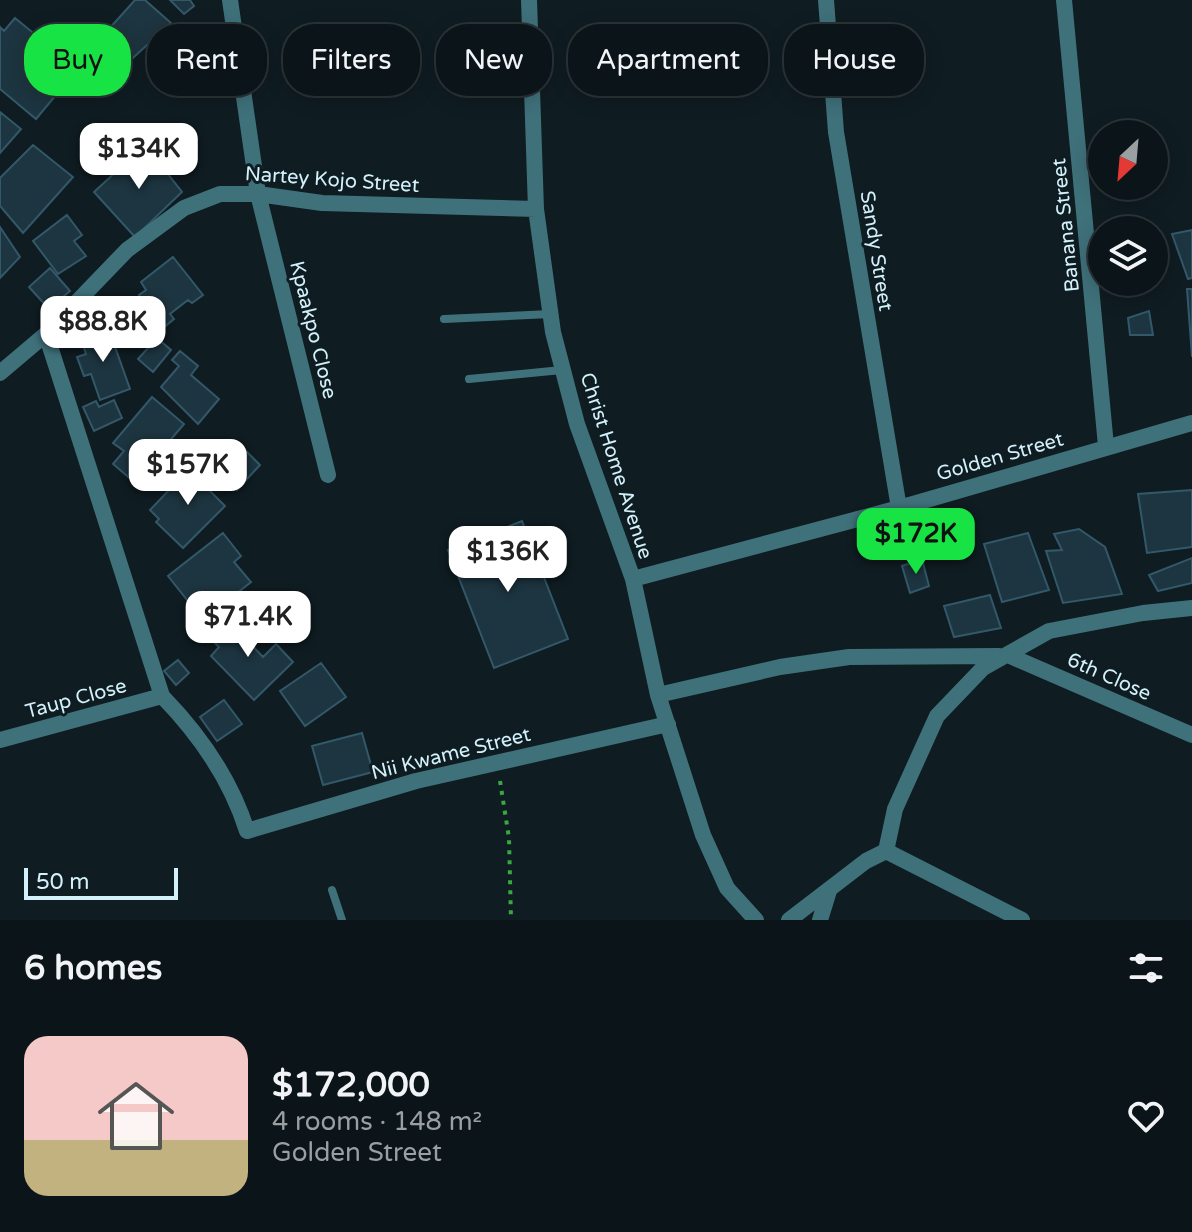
<!DOCTYPE html>
<html lang="en">
<head>
<meta charset="utf-8">
<style>
	:root { --surface:#0b1519; --page:#192226; --text:#f1f3f6; --muted:#9a9fa2; --line:#2b3438; --accent:#17e344 }
	body { margin:0; font-family:"Varela Round",sans-serif; background:var(--page); color:var(--text); height:100vh; display:flex; flex-direction:column; font-size:30px; white-space:nowrap }
	* { box-sizing:border-box; margin:0 }
	p { font-size:26px; color:var(--muted) }
	.icon { flex:none; width:44px; height:44px; fill:none; stroke:currentColor; stroke-width:2; stroke-linecap:round; stroke-linejoin:round }
	.map { position:relative; height:920px; overflow:hidden }
	.side { display:flex; flex-direction:column; background:var(--surface); flex:1 }
	.side>* { flex:none }
	.top-card { position:absolute; left:24px; top:24px; width:1144px; height:72px; display:flex; gap:16px }
	.needle { width:52px; rotate:206deg }
	.controls { position:absolute; left:1088px; top:120px; display:grid; gap:16px }
	.controls a { display:grid; place-items:center; width:80px; height:80px; border-radius:50%; background:var(--surface); box-shadow:0 4px 20px #0003,0 0 0 2px var(--line); font-size:40px }
	.scale { position:absolute; left:24px; bottom:20px; width:154px; box-sizing:border-box; padding-left:8px; border:4px solid #d3f1fb; border-top:0; font-size:22px; line-height:28px; white-space:nowrap; color:#d3f1fb; -webkit-text-stroke:6px #0f1c21; paint-order:stroke }
	.price { position:absolute; translate:-50% -68px; padding:0 18px; border-radius:16px; background:#fff; color:#222; font-size:26px; line-height:52px; filter:drop-shadow(0 2px 4px #0008) }
	.price::after { content:''; position:absolute; left:50%; top:48px; width:24px; height:18px; margin-left:-12px; background:inherit; clip-path:polygon(0 0,100% 0,50% 100%) }
	.price.on { background:var(--accent); color:#111 }
	ul { padding:0; list-style:none }
	li { display:flex; align-items:center; gap:24px; height:200px; padding:0 24px }
	li+li { border-top:2px solid var(--line) }
	li span { display:grid; place-items:center; flex:none; width:224px; height:160px; border-radius:24px; color:#555 }
	li>.icon { margin-inline-start:auto }
	span .icon { width:96px; height:96px; fill:#fffc; stroke-width:1 }
	li b { font-size:34px }
	h2 { display:flex; justify-content:space-between; align-items:center; height:96px; padding:0 24px; font-size:34px }
	.tag { padding:0 28px; border-radius:32px; background:var(--surface); box-shadow:0 4px 20px #0003,0 0 0 2px var(--line); font-size:28px; line-height:72px }
	.tag.on { background:var(--accent); color:#111 }
	.map>svg:first-child { display:block }
	.building { fill:#1d3540; stroke:#325869; stroke-width:2 }
	.lines { fill:none; stroke-linecap:round; stroke-linejoin:round }
	.path { stroke:#3aa841; stroke-width:4; stroke-dasharray:4 6; stroke-linecap:butt }
	.lane { stroke:#3f717b; stroke-width:8 }
	.street { stroke:#3f717b; stroke-width:16 }
	.labels { text-anchor:middle; dominant-baseline:central; stroke-width:6; stroke-linejoin:round; paint-order:stroke }
	.street-label { font-size:20px; fill:#d3f1fb; stroke:#0f1c21 }
</style>
</head>
<body>
<div class="map">
<svg width="1192" height="920" viewBox="0 0 1192 920">
	<rect width="100%" height="100%" fill="#0f1c21"/>
	<path class="building" d="M135,0H145L171,23L123,67L98,41Z
		M170,0H190L194,6L184,14Z
		M15,18L48,45L58,33L91,59L67,87L60,81L52,91L56,95L36,119L0,89V27L4,31Z
		M0,112L21,129L0,153Z
		M33,145L73,177L23,233L0,206V178Z
		M145,145L182,192L135,237L94,192Z
		M67,215L82,235L74,241L86,256L58,274L33,241Z
		M0,227L20,257L0,278Z
		M1192,230V278L1188,279L1172,234Z
		M173,257L203,295L192,303L188,300L170,314L174,319L163,328L139,295L146,290L141,282Z
		M50,268L70,291L49,309L29,287Z
		M1187,289H1192V357Z
		M1149,311L1153,335H1130L1128,318Z
		M138,322L171,350L153,372L138,359L148,348L129,332Z
		M108,327L130,389L100,400L91,374L84,376L77,357L86,354L80,336Z
		M180,351L198,366L191,375L219,399L198,424L161,387L179,366L172,360Z
		M152,397L184,424L155,458L159,462L139,486L113,464L124,451L113,443Z
		M114,400L122,418L94,431L83,407L96,401L99,407Z
		M222,443L233,454L241,446L260,465L237,490L217,470L223,464L212,453Z
		M193,465L215,486L210,491L225,506L183,548L156,522L159,519L150,510Z
		M1192,490V547L1147,553L1138,494Z
		M522,521L568,639L494,668L448,550Z
		M1079,529L1105,547L1122,594L1063,603L1046,551L1062,550L1054,534Z
		M223,533L241,556L234,562L251,582L203,620L168,576Z
		M1028,533L1049,590L1002,602L984,544Z
		M1192,558V583L1158,591L1149,575Z
		M922,559L929,586L910,593L902,566Z
		M990,595L1001,628L954,637L944,606Z
		M238,615L254,631L246,639L263,657L276,644L293,662L254,700L211,656L219,647L212,640Z
		M178,660L189,673L176,685L164,671Z
		M321,663L346,697L305,726L280,691Z
		M224,700L242,724L217,741L200,717Z
		M362,733L373,772L323,785L312,746Z"/>
	<g class="lines">
		<path class="path" d="M500,781L509,838L511,920"/>
		<path class="lane" d="M444,319L550,314
			M469,379L562,370
			M332,890L342,920"/>
		<path class="street" d="M230,0L258,194L328,475
			M529,0L536,209L553,332L577,424L633,579L658,695L703,835L727,888L756,920
			M826,0L836,132L899,508
			M1064,0L1106,446
			M46,334L162,696C199,734 231,780 247,831L416,781L668,724
			M0,373L46,334L127,250L184,208L220,194H258L322,203L536,209
			M633,579L899,508L1192,423
			M1010,656L1192,735
			M658,695L780,667L849,657L999,656
			M0,740L162,696
			M886,851L895,809L937,716L983,668L1049,631L1143,613L1192,608
			M886,851L1022,920
			M789,920L866,861L886,851
			M820,920L829,891"/>
	</g>
	<g class="labels">
		<g class="street-label">
			<text transform="translate(332 180) rotate(4)">Nartey Kojo Street</text>
			<text transform="translate(1066 225) rotate(-96)">Banana Street</text>
			<text transform="translate(876 251) rotate(81)">Sandy Street</text>
			<text transform="translate(313 330) rotate(76)">Kpaakpo Close</text>
			<text transform="translate(1000 457) rotate(-16)">Golden Street</text>
			<text transform="translate(616 466) rotate(72)">Christ Home Avenue</text>
			<text transform="translate(1109 677) rotate(24)">6th Close</text>
			<text transform="translate(76 699) rotate(-15)">Taup Close</text>
			<text transform="translate(451 754) rotate(-14)">Nii Kwame Street</text>
		</g>
	</g>
</svg>
<div class="controls">
<a><svg class="needle" viewBox="-14 -14 28 28"><path d="M0-13l5 13h-10z" fill="#e53935"/><path d="M0 13l5-13h-10z" fill="#9a9fa2"/></svg></a>
<a><svg class="icon" aria-label="layers" viewBox="0 0 24 24"><path d="M12 4l9 5-9 5-9-5zM3 14l9 5 9-5"/></svg></a>
</div>
<div class="scale">50 m</div>
<b class="price" style="left:139px;top:191px">$134K</b>
<b class="price" style="left:103px;top:364px">$88.8K</b>
<b class="price" style="left:188px;top:507px">$157K</b>
<b class="price on" style="left:916px;top:576px">$172K</b>
<b class="price" style="left:508px;top:594px">$136K</b>
<b class="price" style="left:248px;top:659px">$71.4K</b>
<div class="top-card">
<a class="tag on">Buy</a>
<a class="tag">Rent</a>
<a class="tag">Filters</a>
<a class="tag">New</a>
<a class="tag">Apartment</a>
<a class="tag">House</a>
</div>
</div>
<section class="side">
<h2>6 homes<svg class="icon" aria-label="filters" viewBox="0 0 24 24"><path d="M4 7h16M4 17h16"/><circle cx="9" cy="7" r="2"/><circle cx="15" cy="17" r="2"/></svg></h2>
<ul>
<li><span style="background:linear-gradient(#f6c9c9 65%,#c2b280 0)"><svg class="icon" aria-label="home" viewBox="0 0 24 24"><path d="M3 11l9-7 9 7M6 9v11h12V9"/></svg></span><div><b>$172,000</b><p>4 rooms · 148 m²</p><p>Golden Street</p></div><svg class="icon" aria-label="heart" viewBox="0 0 24 24"><path d="M12 20l-8-8c-3-5 5-10 8-4 3-6 11-1 8 4z"/></svg></li>
</ul>
</section>
</body>
</html>
